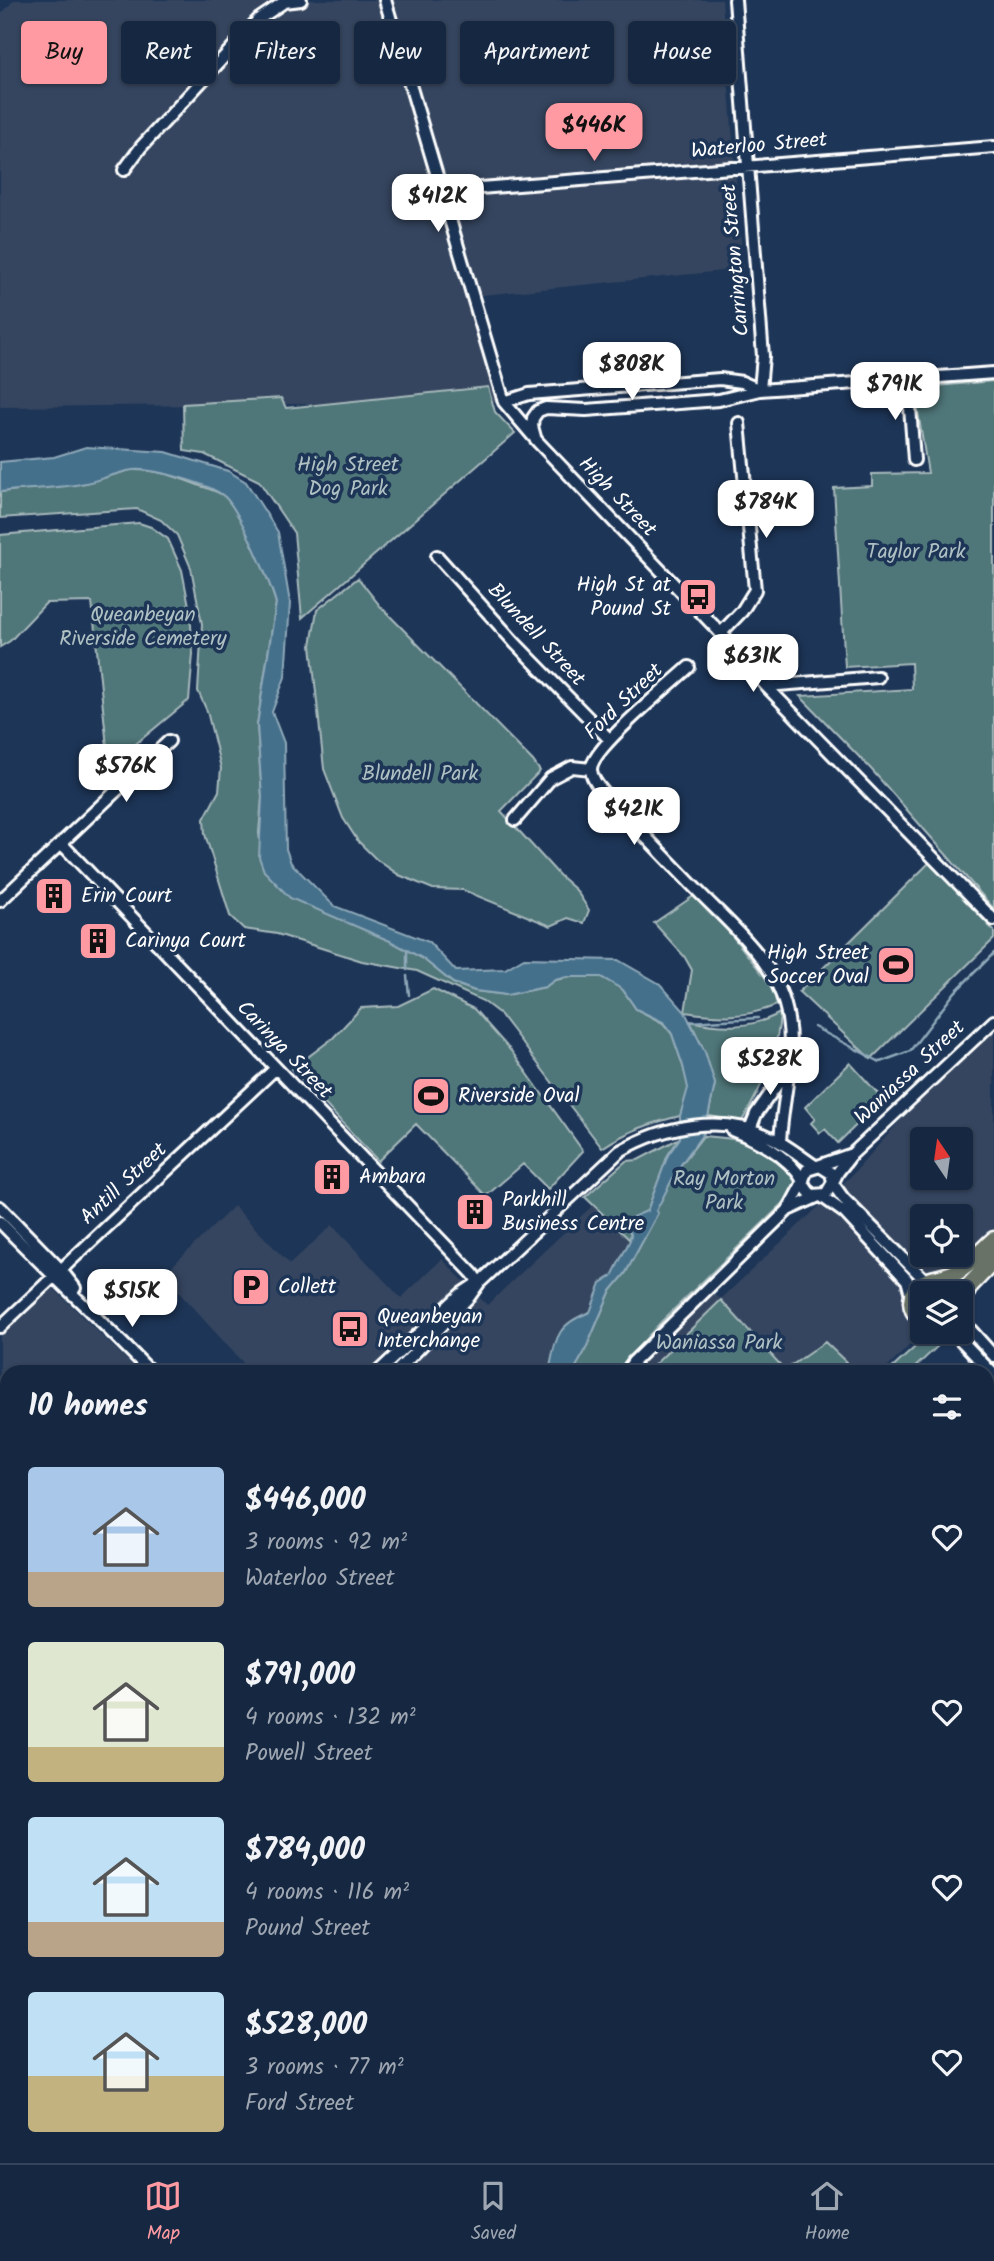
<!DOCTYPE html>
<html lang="en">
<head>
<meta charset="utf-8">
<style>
	:root { --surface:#162841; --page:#1f3048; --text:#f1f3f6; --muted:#9ea6b1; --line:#35445a; --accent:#ff9aa2 }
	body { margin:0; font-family:Kalam,sans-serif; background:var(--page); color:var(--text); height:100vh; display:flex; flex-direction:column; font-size:26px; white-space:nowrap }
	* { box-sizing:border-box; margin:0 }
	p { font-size:23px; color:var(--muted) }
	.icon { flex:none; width:38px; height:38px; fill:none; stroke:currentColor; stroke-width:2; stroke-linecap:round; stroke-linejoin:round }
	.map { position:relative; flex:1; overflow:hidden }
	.sheet { position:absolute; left:0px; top:1365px; width:994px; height:798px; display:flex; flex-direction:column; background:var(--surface); border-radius:21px 21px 0 0; box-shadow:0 2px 5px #0004,0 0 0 2px var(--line) }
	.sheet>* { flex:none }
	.hud { position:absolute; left:21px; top:21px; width:952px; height:63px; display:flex; gap:14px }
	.needle { width:46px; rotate:347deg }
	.tools { position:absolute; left:910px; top:1127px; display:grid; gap:14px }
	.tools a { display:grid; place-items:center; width:63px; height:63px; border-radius:7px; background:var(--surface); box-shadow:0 2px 5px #0004,0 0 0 2px var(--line); font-size:35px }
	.price { position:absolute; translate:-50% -60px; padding:0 16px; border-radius:14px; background:#fff; color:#222; font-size:23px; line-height:46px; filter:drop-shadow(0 2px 4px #0008) }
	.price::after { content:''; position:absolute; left:50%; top:42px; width:21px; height:16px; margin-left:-10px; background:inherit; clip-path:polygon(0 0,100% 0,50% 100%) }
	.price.on { background:var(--accent); color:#111 }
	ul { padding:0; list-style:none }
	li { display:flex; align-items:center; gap:21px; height:175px; padding:0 28px }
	li span { display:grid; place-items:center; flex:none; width:196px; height:140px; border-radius:7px; color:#555 }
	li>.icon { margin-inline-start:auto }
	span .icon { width:84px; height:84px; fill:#fffc; stroke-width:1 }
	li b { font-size:30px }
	h2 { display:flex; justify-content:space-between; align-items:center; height:84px; padding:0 28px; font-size:30px }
	.chip { padding:0 24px; border-radius:7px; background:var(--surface); box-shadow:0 2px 5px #0004,0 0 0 2px var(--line); font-size:24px; line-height:63px }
	.chip.on { background:var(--accent); color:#111 }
	.menu { display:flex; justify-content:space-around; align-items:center; height:98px; border-top:2px solid var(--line); background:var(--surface); font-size:19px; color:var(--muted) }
	.menu a { display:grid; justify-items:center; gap:4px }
	.menu .on { color:var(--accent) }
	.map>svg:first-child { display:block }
	.built { fill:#34455f; fill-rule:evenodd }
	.green { fill:#507679; stroke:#a8babc; stroke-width:2 }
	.water { fill:#45708b; stroke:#8fa9b9; stroke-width:2 }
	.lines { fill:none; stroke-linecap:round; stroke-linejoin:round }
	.stream { stroke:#8fa9b9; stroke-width:2.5 }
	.minor-casing { stroke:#fff; stroke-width:16 }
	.major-casing { stroke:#fff; stroke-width:19 }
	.highway-casing { stroke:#fff; stroke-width:21 }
	.minor { stroke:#1d3557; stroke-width:10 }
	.major { stroke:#687266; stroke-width:14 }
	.highway { stroke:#687266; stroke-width:16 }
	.labels { text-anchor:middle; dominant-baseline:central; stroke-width:7; stroke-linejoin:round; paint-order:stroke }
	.street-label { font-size:21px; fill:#fff; stroke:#1d3557 }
	.park-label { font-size:21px; fill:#b0c1c3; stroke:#1d3557 }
	.poi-label { font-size:21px; fill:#fff; stroke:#1d3557; text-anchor:start }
</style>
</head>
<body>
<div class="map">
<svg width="994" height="2163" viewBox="0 0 994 2163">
	<rect width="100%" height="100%" fill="#1d3557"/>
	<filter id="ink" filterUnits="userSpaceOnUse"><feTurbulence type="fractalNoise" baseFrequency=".0143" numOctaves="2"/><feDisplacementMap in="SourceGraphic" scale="14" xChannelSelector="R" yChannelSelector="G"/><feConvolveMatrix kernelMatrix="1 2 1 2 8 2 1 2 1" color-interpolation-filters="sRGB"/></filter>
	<g filter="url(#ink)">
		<path class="built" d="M14,0H722L743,269L472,296L504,402L0,407V15Z
			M994,1014V1262L961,1293H922L923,1332L883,1372H239L245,1365L163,1275L234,1206L290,1264L332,1225L401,1298L442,1259L487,1305L592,1206L721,1299L854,1173ZM922,1139H961V1178H922ZM922,1216H961V1255H922Z
			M52,1287L139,1372H7V2156H443L436,2163H0V1336Z
			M987,1626L994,1634V1789L987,1782Z"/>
		<path class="green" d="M994,381V909L871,769L800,696L912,689L911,663L845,667L834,488L872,486V474L928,473L914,388Z
			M488,387L495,412L515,433L302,618L294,533L259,481L204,454L184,451L183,404L281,398L286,408Z
			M130,470C155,469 175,476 198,485C206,488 217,491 224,496C240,509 270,582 276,603L257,725L262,797L259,833L264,871L422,958L453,983L475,991L507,995L545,987L555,980L583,975L601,977L611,982L623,990L636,1009L663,1023L672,1034L683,1066L689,1088L680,1116C651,1123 627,1131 602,1148L513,1031L500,1014L483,1001L417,971L362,961L277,934L244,929L230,916L205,834L204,819L219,791L221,768L207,711L198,691L202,624L191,568L177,535L161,520L137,509L0,518V492L85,483Z
			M139,523L151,527L168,539L182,570L190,611L193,654L189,700L109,766L92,602L46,603L10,641L0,647V535Z
			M358,578L381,607L533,761L540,771L501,811L559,875L576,890L589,910L584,923L568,918L551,926L463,890L433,889L399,875L376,859L358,841L343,818L324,769L311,645L317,610Z
			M930,862L994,931V939L871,1059L799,992Z
			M698,893L772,986L777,1005C746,1018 718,1017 685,1012L692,970L684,956L654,923Z
			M433,989L474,1009L512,1052L583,1151L548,1189L523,1164L486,1196L416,1124L378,1161L292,1069L333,1038L361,1008L398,1006Z
			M780,1013C778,1053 762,1087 742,1121C730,1122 721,1117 708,1116L715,1084L705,1052L690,1021C721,1028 751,1029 780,1013Z
			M850,1063L883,1099L838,1143L825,1129L820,1133L811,1123L815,1119L805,1107Z
			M703,1136C713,1137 726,1137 737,1140C762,1147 785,1166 801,1186L662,1321L616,1372H579L575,1367L584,1353L610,1292L625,1274L653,1222L658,1204L677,1170Z
			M680,1138L668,1155L647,1211L632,1218L630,1240L585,1197L626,1161L638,1160Z
			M721,1300L785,1370L825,1342L846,1362L835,1372H647Z
			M926,1337L939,1345L910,1372H888Z
			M987,2102L992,2109L988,2114L994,2121V2163H896V2156H987Z"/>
		<path class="water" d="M86,447L166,452L228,471L246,482L278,532L290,603L285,677L272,712L284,743L286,849L291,863L334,906L429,942L456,971L505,969L524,958L618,960L660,984L685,1012L705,1052L715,1084L705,1131L677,1170L656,1211L658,1213L625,1274L610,1292L584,1353L573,1372H549C556,1339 555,1325 590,1312L601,1283L612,1276L630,1240L631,1234L623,1221L647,1211L668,1155L680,1138V1116L688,1088L683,1066L672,1034L663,1022L636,1009L623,990L601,977H567L555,980L545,987L507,995L475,991L453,983L422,958L390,941L290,898L264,871L259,857L262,797L257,725L276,603C270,582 240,512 225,497C211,484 152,468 133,470C117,472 102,480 86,483C58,489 28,488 0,492V462L54,457Z
			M853,2156H896V2163H853Z"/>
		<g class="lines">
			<path class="stream" d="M407,949V970
				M407,976L409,995
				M690,1022L758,1018
				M814,1027L880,1062L910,1051L955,992L994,953"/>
			<g class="minor-casing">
				<path id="minor" d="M385,0L504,402L538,442L733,646L766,686L994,920
					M735,0L763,356L760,390
					M124,170L141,147L259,19L284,2L301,0
					M442,191L994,147
					M908,381L914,460
					M504,402L529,394L720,379L742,382L760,390
					M535,437L532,426L533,418L538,411L546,408L586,410L719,400L760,390L994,373
					M437,556L515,643L609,739
					M721,633L742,611L755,590L739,423
					M689,667C671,684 590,749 591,770C592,780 599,787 605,794C634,825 664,856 694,887C731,926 780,963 788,1019C795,1061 782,1101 780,1142
					M766,686L878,677
					M515,820L551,778L572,767L591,769
					M61,843L473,1274L479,1283
					M0,901L169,741
					M750,1129L756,1114L778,1083L786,1061
					M732,1130C755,1139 781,1152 797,1172C804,1180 803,1188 812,1195L826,1194L833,1182L831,1173L820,1166L807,1170L803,1180
					M818,1166L852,1154
					M833,1182L838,1172L852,1154L994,1021
					M833,1184L843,1198L926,1281
					M821,1196L845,1213L907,1280L912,1298
					M0,1207L61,1270L75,1288
					M788,1210L819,1196
					M0,1222C49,1273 102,1321 151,1372
					M961,1311L969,1328L994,1356
					M0,1327L275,1069
					M950,1332L959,1338L994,1375
					M378,1372L461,1294L476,1284
					M396,1372L469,1297L479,1283L620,1151C665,1125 722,1114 770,1137C786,1144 800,1156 815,1166
					M626,1372L633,1362L788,1210L803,1182
					M987,1405L994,1398
					M0,1738L7,1731
					M0,1760L7,1753
					M987,1805L994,1813
					M987,1833L994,1826
					M987,2094L994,2102
					M0,2107L7,2113
					M0,2126L7,2133
					M455,2156V2163
					M675,2156L682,2163
					M483,2163L484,2156
					M783,2163L789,2157"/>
			</g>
			<g class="major-casing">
				<path id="major" d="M0,1652L7,1660
					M0,1676L7,1683
					M48,2156L54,2163"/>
			</g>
			<g class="highway-casing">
				<path id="highway" d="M961,1301L970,1285L994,1260
					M922,1321C917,1316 912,1310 912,1302C913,1277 939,1281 955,1273C969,1265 982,1251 994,1240
					M6,2163L14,2156
					M28,2163L35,2156"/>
			</g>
			<use href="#minor" class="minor"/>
			<use href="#major" class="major"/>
			<use href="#highway" class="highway"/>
		</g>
	</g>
	<defs>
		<g id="bus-square" transform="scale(2.0125)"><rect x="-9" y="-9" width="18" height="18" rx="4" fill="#ff9aa2" stroke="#1d3557"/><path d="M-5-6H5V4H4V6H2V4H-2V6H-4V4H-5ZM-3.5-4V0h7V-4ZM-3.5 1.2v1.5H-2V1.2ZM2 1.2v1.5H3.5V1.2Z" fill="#111"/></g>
		<g id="building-square" transform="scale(2.0125)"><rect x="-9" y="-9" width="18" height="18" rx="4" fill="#ff9aa2" stroke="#1d3557"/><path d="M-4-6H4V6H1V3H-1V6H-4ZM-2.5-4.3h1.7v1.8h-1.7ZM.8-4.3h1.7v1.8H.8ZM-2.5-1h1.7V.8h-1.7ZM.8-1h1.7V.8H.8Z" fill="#111"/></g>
		<g id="stadium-square" transform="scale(2.0125)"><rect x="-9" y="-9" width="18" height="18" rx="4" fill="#ff9aa2" stroke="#1d3557"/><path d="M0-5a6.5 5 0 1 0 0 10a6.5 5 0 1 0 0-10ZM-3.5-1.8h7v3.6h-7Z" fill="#111"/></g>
		<g id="parking-square" transform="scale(2.0125)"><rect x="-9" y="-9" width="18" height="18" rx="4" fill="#ff9aa2" stroke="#1d3557"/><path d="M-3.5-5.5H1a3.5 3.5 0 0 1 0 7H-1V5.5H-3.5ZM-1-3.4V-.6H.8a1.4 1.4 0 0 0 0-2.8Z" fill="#111"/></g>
	</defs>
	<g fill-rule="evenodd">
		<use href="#bus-square" x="698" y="597"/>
		<use href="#building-square" x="54" y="896"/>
		<use href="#building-square" x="98" y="941"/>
		<use href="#stadium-square" x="896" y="965"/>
		<use href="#stadium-square" x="431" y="1096"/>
		<use href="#building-square" x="332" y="1177"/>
		<use href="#building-square" x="475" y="1212"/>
		<use href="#parking-square" x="251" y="1287"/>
		<use href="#bus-square" x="350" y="1329"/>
	</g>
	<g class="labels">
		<g class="street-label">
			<text transform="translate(759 146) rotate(-5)">Waterloo Street</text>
			<text transform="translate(736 260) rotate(-95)">Carrington Street</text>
			<text transform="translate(617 497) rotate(46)">High Street</text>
			<text transform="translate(536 635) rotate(47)">Blundell Street</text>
			<text transform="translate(624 702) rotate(-44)">Ford Street</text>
			<text transform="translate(284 1050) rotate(46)">Carinya Street</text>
			<text transform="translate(910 1073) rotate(-43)">Waniassa Street</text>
			<text transform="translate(124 1184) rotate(-43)">Antill Street</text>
		</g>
		<g class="park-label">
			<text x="348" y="465">High Street<tspan x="348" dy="24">Dog Park</tspan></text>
			<text x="916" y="552">Taylor Park</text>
			<text x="143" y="615">Queanbeyan<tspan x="143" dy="24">Riverside Cemetery</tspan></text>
			<text x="420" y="774">Blundell Park</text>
			<text x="724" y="1179">Ray Morton<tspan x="724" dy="24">Park</tspan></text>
			<text x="719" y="1343">Waniassa Park</text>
		</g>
		<g class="poi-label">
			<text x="671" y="585" text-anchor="end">High St at<tspan x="671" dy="24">Pound St</tspan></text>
			<text x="81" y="896">Erin Court</text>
			<text x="125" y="941">Carinya Court</text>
			<text x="869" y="953" text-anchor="end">High Street<tspan x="869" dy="24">Soccer Oval</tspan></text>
			<text x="458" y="1096">Riverside Oval</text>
			<text x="359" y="1177">Ambara</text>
			<text x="502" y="1200">Parkhill<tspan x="502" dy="24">Business Centre</tspan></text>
			<text x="278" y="1287">Collett</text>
			<text x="377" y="1317">Queanbeyan<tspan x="377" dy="24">Interchange</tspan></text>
		</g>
	</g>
</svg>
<div class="tools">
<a><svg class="needle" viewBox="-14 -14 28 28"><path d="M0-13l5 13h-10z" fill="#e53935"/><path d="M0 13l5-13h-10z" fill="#9ea6b1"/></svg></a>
<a><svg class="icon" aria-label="locate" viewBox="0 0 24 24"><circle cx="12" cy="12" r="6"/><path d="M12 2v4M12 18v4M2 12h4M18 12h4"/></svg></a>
<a><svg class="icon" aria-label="layers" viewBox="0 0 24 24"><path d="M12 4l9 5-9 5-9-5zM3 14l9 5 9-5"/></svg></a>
</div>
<b class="price on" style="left:594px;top:163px">$446K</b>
<b class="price" style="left:438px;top:234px">$412K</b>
<b class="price" style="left:632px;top:402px">$808K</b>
<b class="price" style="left:895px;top:422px">$791K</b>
<b class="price" style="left:766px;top:540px">$784K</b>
<b class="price" style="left:753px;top:694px">$631K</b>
<b class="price" style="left:126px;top:804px">$576K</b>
<b class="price" style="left:634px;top:847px">$421K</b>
<b class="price" style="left:770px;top:1097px">$528K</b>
<b class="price" style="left:132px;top:1329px">$515K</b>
<div class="hud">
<a class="chip on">Buy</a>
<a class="chip">Rent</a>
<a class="chip">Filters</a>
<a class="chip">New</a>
<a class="chip">Apartment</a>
<a class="chip">House</a>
</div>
<section class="sheet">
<h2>10 homes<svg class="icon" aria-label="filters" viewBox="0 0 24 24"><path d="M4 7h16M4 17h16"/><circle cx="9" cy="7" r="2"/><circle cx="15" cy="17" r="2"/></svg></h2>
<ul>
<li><span style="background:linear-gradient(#a9c7e8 75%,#b9a48a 0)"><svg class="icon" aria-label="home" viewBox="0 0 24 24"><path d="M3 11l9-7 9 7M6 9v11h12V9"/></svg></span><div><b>$446,000</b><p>3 rooms · 92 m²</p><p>Waterloo Street</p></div><svg class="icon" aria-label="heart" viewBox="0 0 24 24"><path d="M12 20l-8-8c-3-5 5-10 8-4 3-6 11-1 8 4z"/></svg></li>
<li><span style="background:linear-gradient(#dfe7d0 75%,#c2b280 0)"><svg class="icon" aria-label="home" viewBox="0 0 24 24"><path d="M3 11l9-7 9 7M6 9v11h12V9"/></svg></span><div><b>$791,000</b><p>4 rooms · 132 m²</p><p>Powell Street</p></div><svg class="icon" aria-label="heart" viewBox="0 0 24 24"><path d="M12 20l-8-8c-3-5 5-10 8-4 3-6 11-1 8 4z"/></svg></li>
<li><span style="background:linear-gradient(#bfe0f5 75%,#b9a48a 0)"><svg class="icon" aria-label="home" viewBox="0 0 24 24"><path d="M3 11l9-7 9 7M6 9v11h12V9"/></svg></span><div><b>$784,000</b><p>4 rooms · 116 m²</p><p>Pound Street</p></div><svg class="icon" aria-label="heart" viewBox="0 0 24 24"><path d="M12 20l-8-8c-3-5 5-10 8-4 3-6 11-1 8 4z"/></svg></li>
<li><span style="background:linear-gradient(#bfe0f5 60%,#c2b280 0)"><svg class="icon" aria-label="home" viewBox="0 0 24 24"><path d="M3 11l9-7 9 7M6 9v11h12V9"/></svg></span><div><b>$528,000</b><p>3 rooms · 77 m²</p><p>Ford Street</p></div><svg class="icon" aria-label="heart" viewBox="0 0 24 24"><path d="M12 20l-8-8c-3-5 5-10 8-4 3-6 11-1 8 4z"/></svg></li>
</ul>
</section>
</div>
<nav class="menu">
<a class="on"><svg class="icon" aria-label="map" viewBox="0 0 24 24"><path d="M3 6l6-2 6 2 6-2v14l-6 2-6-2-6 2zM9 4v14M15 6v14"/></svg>Map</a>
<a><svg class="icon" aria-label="saved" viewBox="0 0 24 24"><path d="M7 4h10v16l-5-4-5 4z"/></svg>Saved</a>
<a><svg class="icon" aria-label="home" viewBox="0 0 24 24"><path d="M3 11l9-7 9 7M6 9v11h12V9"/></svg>Home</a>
</nav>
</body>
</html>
